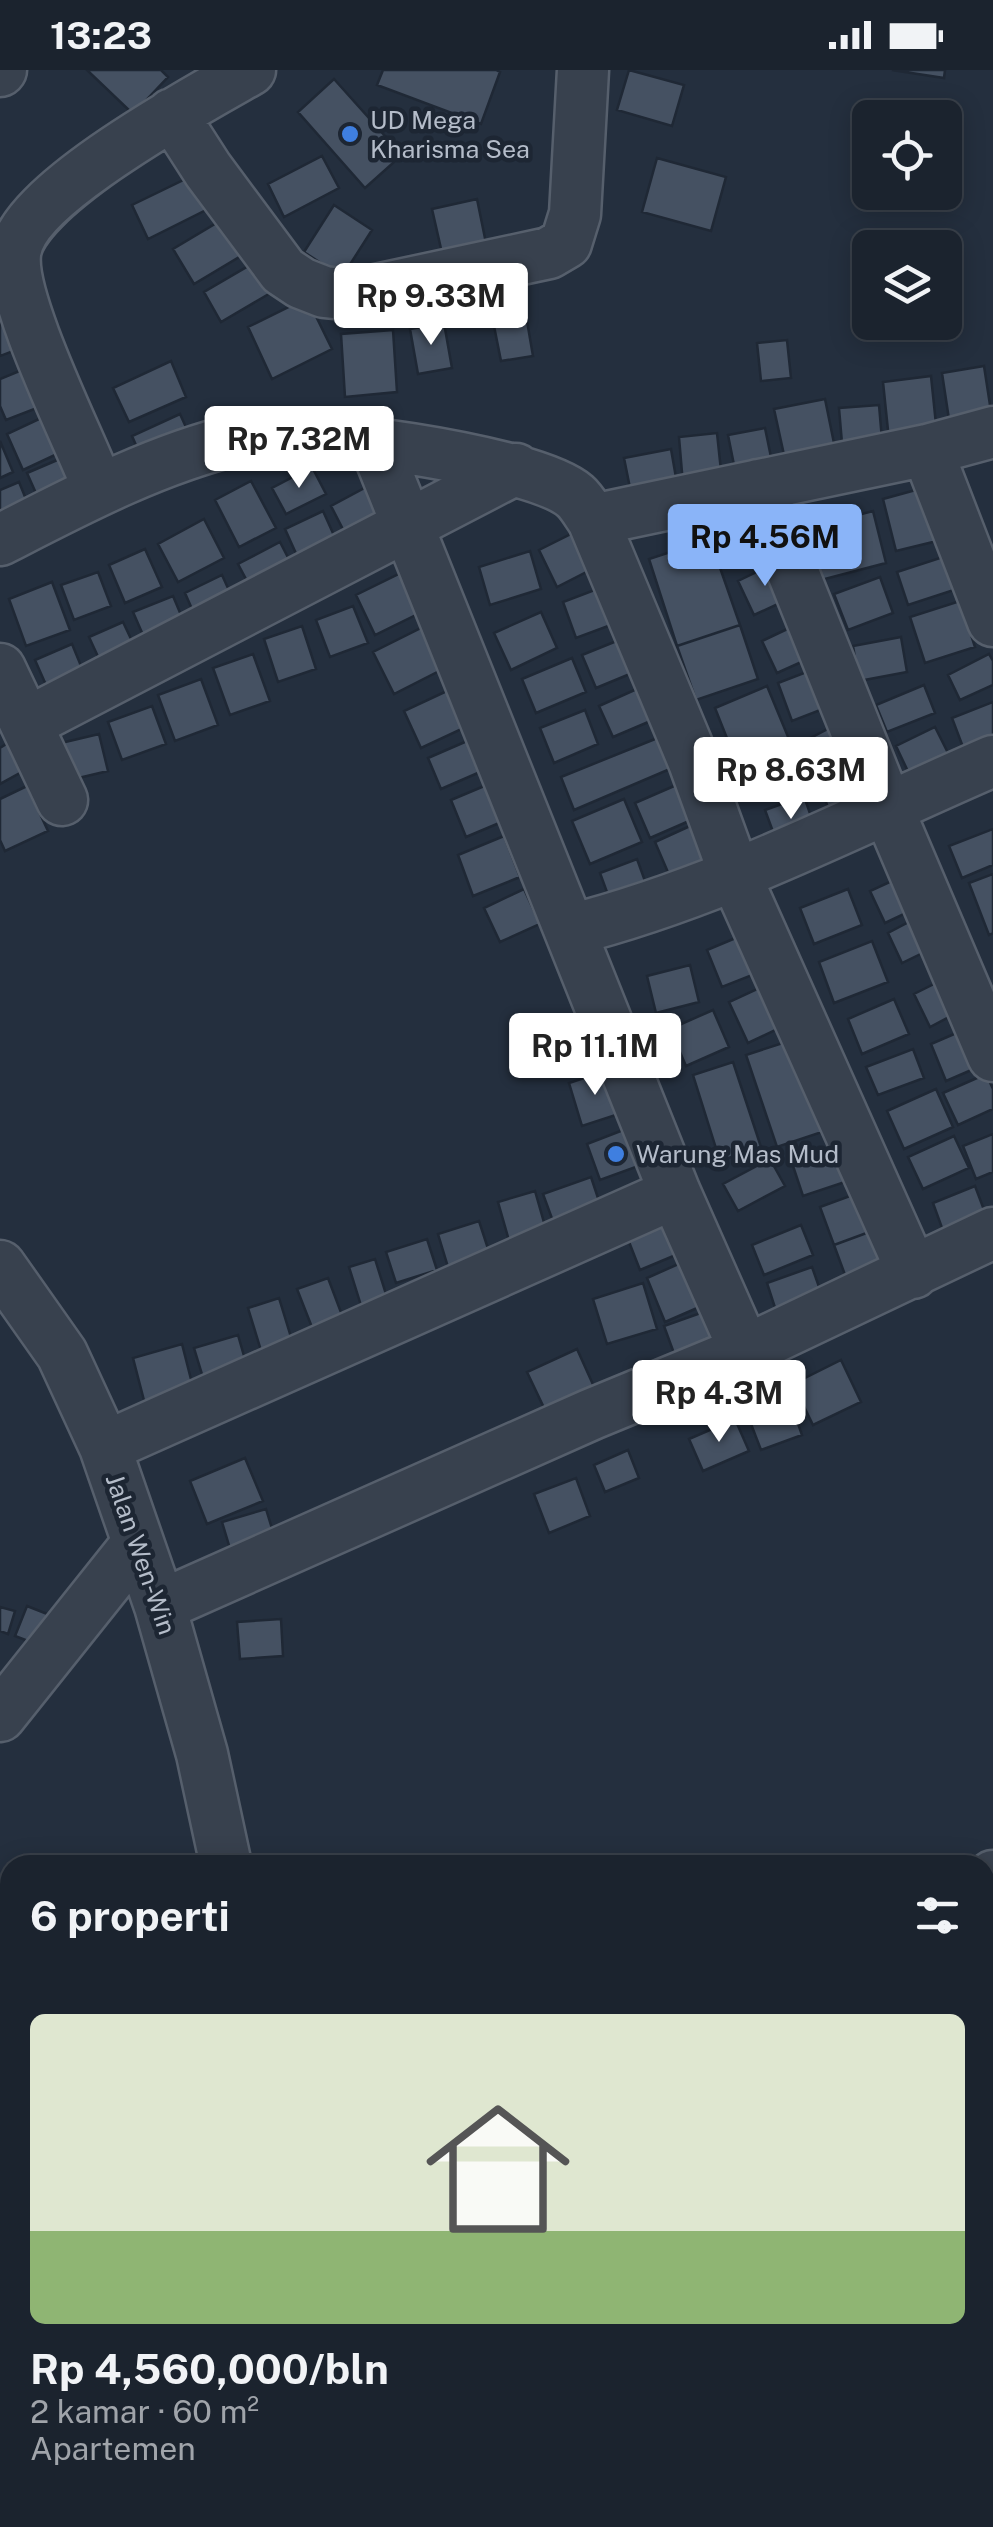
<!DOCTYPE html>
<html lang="id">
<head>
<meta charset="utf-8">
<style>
	:root { --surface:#1b232e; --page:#242b36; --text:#f1f3f6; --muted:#a0a4aa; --line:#39404a; --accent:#8ab4f8 }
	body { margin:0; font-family:"Public Sans",sans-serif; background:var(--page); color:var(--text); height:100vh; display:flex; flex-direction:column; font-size:38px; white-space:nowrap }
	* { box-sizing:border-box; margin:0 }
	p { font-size:32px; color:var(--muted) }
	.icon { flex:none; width:55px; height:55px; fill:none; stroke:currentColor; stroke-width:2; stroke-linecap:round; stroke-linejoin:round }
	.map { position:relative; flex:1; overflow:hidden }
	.side { position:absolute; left:0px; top:1785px; width:995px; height:672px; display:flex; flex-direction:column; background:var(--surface); border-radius:30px 30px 0 0; box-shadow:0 5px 25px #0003,0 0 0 2px var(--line) }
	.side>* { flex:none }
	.buttons { position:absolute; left:852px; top:30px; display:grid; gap:20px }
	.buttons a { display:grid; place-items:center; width:110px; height:110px; border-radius:15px; background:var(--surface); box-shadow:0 5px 25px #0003,0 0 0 2px var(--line); font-size:50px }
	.price { position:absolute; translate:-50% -85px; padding:0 22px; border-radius:10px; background:#fff; color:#222; font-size:32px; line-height:65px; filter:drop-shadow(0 2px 5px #0008) }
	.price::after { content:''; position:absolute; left:50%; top:60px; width:30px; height:22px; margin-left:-15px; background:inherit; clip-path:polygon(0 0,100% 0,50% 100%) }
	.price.current { background:var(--accent); color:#111 }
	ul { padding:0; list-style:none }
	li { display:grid; align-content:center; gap:20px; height:530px; padding:0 30px }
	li+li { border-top:2px solid var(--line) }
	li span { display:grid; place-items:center; height:310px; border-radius:15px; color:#555 }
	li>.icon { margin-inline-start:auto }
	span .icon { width:180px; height:180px; fill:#fffc; stroke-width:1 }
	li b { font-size:42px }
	h2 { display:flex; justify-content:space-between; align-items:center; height:120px; padding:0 30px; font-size:42px }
	.status { display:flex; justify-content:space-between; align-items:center; height:70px; padding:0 50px; background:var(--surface); direction:ltr }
	.status svg { height:28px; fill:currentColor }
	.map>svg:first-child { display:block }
	.building { fill:#455162; stroke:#1f2835; stroke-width:2.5 }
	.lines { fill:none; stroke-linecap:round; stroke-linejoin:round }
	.minor-casing { stroke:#565f6c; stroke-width:55 }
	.minor { stroke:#38414e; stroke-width:50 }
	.shop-dot { fill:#3f7fe0; stroke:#1d2633; stroke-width:4 }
	.labels { text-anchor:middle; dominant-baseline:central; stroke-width:9; stroke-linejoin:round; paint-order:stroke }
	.poi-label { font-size:25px; fill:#b4bcc9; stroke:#1d2633; text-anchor:start }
	.street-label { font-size:25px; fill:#b4bcc9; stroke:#1d2633 }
</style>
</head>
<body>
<div class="status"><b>13:23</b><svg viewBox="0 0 49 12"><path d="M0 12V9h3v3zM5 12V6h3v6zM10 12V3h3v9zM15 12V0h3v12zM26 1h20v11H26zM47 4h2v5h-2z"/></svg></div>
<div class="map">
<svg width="993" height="2457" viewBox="0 0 993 2457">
	<rect width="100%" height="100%" fill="#242f3e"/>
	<path class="building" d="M87,0H161L168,7L133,44Z
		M383,0H496L500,2L481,54L377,15Z
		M629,0L684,15L672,56L617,40Z
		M892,0H945L944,8Z
		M334,9L402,85L365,118L298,42Z
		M897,36L928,40L927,48H895Z
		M322,86L339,118L284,147L268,114Z
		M657,88L726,107L711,161L642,142Z
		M198,103L214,136L148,169L132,135Z
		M477,129L488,183L444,192L432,139Z
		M334,135L372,160L342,207L304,182Z
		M235,142L256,177L194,214L173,179Z
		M262,188L279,218L221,252L204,222Z
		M307,228L332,279L272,309L248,257Z
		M11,243L24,277L0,286V247Z
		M527,251L533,286L501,291L494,256Z
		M444,253L452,298L418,304L410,259Z
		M393,260L397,322L345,327L341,264Z
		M787,270L791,308L761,311L757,273Z
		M171,291L186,327L129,352L113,318Z
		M34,295L50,333L6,350L0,336V309Z
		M984,296L992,348L950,356L942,303Z
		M931,306L937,364L889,370L883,312Z
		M825,329L836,383L786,394L774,339Z
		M879,335L882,370L842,373L839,338Z
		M54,342L70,378L23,400L7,364Z
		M180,344L195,377L146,398L132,366Z
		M765,358L772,392L735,400L728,365Z
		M717,363L722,410L683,414L679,367Z
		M0,371L13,402L0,408Z
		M671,379L678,419L632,428L624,388Z
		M69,385L84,420L43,439L27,403Z
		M312,397L326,424L286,444L272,418Z
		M251,411L276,458L239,477L215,430Z
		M19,412L30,439L0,452V420Z
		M372,414L390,449L349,471L331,436Z
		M923,418L937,471L896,481L883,429Z
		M323,441L341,481L303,499L285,459Z
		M873,441L886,493L821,510L808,458Z
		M204,449L224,488L178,512L158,474Z
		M581,459L598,496L557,517L539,480Z
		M710,469L740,555L677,576L649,489Z
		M280,472L298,507L256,528L238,494Z
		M145,479L162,517L125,533L109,495Z
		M530,481L541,519L490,535L479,497Z
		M946,486L957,519L908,535L897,502Z
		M775,493L791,528L754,545L738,511Z
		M411,498L430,538L375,565L356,525Z
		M98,502L111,536L74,550L61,515Z
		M222,505L237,538L199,555L185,523Z
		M880,507L893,543L848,560L834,524Z
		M52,512L70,560L26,576L9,529Z
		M605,516L619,552L576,568L563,532Z
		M173,526L189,564L150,581L133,542Z
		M960,531L975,577L925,593L910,547Z
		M353,536L368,573L330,587L316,550Z
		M541,542L557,578L511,600L494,563Z
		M123,552L140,588L106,604L89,567Z
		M802,552L817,585L777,603L762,571Z
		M740,555L758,609L696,630L677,576Z
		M302,556L316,599L278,612L264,569Z
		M425,556L447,597L394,624L373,582Z
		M629,566L642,599L596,618L582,585Z
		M901,567L907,602L859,611L853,576Z
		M72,574L86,608L50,624L35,590Z
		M253,584L270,631L230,645L213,598Z
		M989,584L993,591V615L960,630L948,605Z
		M572,588L586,622L536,643L522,609Z
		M822,596L836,634L792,651L778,613Z
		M201,609L218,655L175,671L158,625Z
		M924,615L935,643L887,662L876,635Z
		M767,616L791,674L738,696L715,638Z
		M639,618L653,650L613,667L599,636Z
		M449,620L466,657L421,678L404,641Z
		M993,632V683L969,693L952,648Z
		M152,636L166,674L122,690L108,652Z
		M585,640L598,674L554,693L540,658Z
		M847,649L866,686L820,711L801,673Z
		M935,657L953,693L913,712L896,676Z
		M99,664L108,701L70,710L61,673Z
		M665,665L677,696L574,740L561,707Z
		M474,668L487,699L441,719L428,688Z
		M11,671L27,699L0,714V678Z
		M795,681L806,710L758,729L747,699Z
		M862,695L878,739L835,755L818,712Z
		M681,713L696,748L650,768L635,733Z
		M489,714L504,751L466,767L451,730Z
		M27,716L48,761L5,781L0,770V729Z
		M804,726L817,764L779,778L765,740Z
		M624,729L642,772L590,794L572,751Z
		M701,751L723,800L676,821L655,772Z
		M993,759V795L962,808L949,776Z
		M504,766L520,807L473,826L458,785Z
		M637,789L649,822L612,836L600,803Z
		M907,804L921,836L885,853L870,821Z
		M993,804V863L989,865L969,813Z
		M524,819L540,854L500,872L484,838Z
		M848,819L862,855L814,874L800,838Z
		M922,845L937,876L902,893L888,863Z
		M750,862L765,900L722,917L707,880Z
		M872,871L888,912L834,933L819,892Z
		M690,895L699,932L656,943L647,906Z
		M952,905L968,937L930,957L914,924Z
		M766,915L784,956L748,973L729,932Z
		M894,929L909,964L862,984L848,949Z
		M713,940L729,977L686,996L670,959Z
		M975,955L990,992L946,1011L931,974Z
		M590,960L603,987L564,1005L552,979Z
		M792,970L822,1062L777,1077L746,985Z
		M913,979L924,1008L878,1025L866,997Z
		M733,992L761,1077L720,1091L693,1005Z
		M608,1000L622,1043L582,1056L569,1013Z
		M986,1004L993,1019V1039L958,1055L943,1023Z
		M936,1019L953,1057L904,1079L887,1041Z
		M631,1057L644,1094L600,1110L587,1074Z
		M993,1064V1102L976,1109L963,1076Z
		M954,1066L969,1098L923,1119L908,1087Z
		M836,1075L848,1111L803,1126L791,1090Z
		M770,1089L785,1116L738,1141L723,1114Z
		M591,1107L605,1149L558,1165L543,1124Z
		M975,1116L989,1153L946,1169L933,1133Z
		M535,1121L549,1170L512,1181L498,1132Z
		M858,1123L872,1161L834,1175L820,1137Z
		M667,1142L683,1182L640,1200L624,1159Z
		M479,1151L493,1194L451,1207L438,1164Z
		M801,1155L813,1185L764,1205L752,1175Z
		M872,1161L889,1206L851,1221L834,1175Z
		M427,1169L437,1200L396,1213L386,1182Z
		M692,1188L711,1232L665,1252L647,1208Z
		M375,1189L390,1237L364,1245L349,1197Z
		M812,1197L824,1231L778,1247L767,1213Z
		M328,1208L345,1253L315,1265L297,1219Z
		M643,1213L657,1259L607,1274L593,1229Z
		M279,1228L294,1277L263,1287L248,1238Z
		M709,1240L723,1281L679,1297L664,1256Z
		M238,1265L248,1300L205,1314L194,1278Z
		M182,1274L196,1329L147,1342L133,1288Z
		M577,1279L595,1319L546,1342L527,1302Z
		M841,1290L861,1332L813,1355L793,1314Z
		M788,1325L802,1365L761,1380L746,1341Z
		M735,1349L749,1381L703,1401L689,1369Z
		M628,1380L639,1408L605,1422L594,1395Z
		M245,1388L263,1431L207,1454L190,1411Z
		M576,1408L590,1446L549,1463L534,1424Z
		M266,1439L278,1478L234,1492L222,1452Z
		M27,1536L60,1549L49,1579L15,1566Z
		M0,1537L15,1541L8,1564L0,1561Z
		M281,1549L283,1586L240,1589L237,1552Z"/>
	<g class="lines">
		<g class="minor-casing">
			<path id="minor" d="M0,1L1,0
				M172,44L208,100L283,201L301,213L324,222L353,225L549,183L566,173L575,144L583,0
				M375,374L675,1123L745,1281
				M927,380L993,551
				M758,415L887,737L993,986
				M99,420C79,368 10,233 15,184C21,125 199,29 250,0
				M593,450L927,380L993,362
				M0,470C76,431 155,389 239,369C293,356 534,390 575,426C582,432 588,443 593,450L694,692L735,805L913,1203
				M0,599L62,730
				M27,653L516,399
				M570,860C717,823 854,751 993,691
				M0,1196L62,1284L105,1377L160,1536L202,1684L226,1795
				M105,1377L675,1123
				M160,1536L592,1344L745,1281L993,1163
				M0,1646L138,1473
				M985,1812L993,1806
				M985,1890L993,1883
				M985,1957L993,1966
				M985,2114L993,2107
				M985,2218L993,2227
				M985,2341L993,2334
				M349,2457L356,2448
				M583,2457L594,2448
				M851,2457L863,2448"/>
		</g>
		<use href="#minor" class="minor"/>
	</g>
	<g class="shop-dot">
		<circle cx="350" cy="64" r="10"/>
		<circle cx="616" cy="1084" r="10"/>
	</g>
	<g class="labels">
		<g class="poi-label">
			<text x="370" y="50">UD Mega<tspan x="370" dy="29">Kharisma Sea</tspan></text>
			<text x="636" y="1084">Warung Mas Mud</text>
		</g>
		<g class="street-label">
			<text transform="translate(141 1484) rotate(71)">Jalan Wen-Win</text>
		</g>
	</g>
</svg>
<div class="buttons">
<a><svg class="icon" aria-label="locate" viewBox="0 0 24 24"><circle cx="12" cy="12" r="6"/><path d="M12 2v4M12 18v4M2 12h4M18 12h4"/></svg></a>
<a><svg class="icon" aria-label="layers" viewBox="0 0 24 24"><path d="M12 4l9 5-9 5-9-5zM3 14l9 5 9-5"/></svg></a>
</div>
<b class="price" style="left:431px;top:278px">Rp 9.33M</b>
<b class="price" style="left:299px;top:421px">Rp 7.32M</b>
<b class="price current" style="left:765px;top:519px">Rp 4.56M</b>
<b class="price" style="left:791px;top:752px">Rp 8.63M</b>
<b class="price" style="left:595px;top:1028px">Rp 11.1M</b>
<b class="price" style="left:719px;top:1375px">Rp 4.3M</b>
<section class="side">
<h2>6 properti<svg class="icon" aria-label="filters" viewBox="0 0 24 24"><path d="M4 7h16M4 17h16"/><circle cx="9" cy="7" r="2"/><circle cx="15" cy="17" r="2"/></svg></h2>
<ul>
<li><span style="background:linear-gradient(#dfe7d0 70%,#8fb573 0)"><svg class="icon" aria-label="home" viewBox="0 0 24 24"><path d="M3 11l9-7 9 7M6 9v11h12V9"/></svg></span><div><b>Rp 4,560,000/bln</b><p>2 kamar · 60 m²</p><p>Apartemen</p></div></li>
</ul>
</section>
</div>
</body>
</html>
